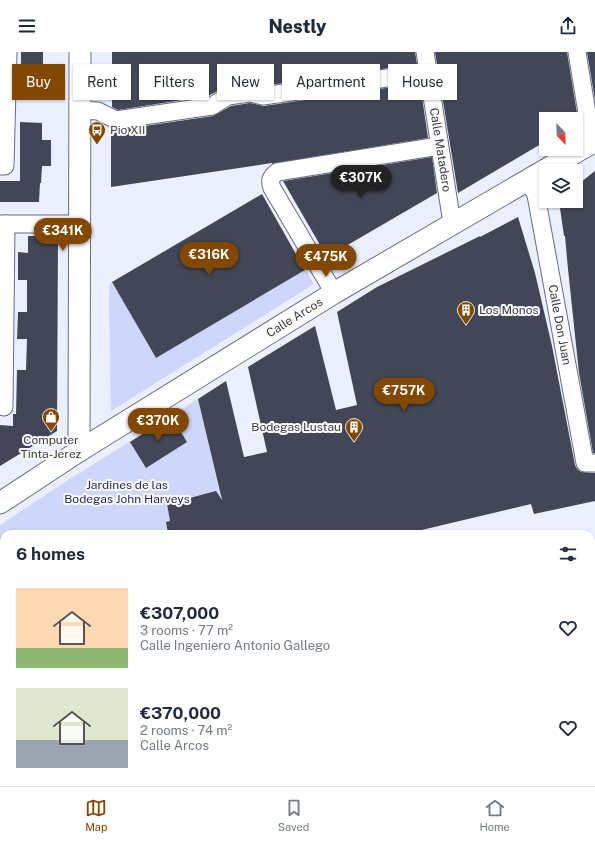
<!DOCTYPE html>
<html lang="en">
<head>
<meta charset="utf-8">
<style>
	:root { --surface:#fff; --page:#f2f2f3; --text:#1f2937; --muted:#747a83; --line:#e0e1e3; --accent:#834800 }
	body { margin:0; font-family:"Public Sans",sans-serif; background:var(--page); color:var(--text); height:100vh; display:flex; flex-direction:column; font-size:15px; white-space:nowrap }
	* { box-sizing:border-box; margin:0 }
	p { font-size:13px; color:var(--muted) }
	.icon { flex:none; width:22px; height:22px; fill:none; stroke:currentColor; stroke-width:2; stroke-linecap:round; stroke-linejoin:round }
	.map { position:relative; flex:1; overflow:hidden }
	.details { position:absolute; left:0px; top:478px; width:595px; height:256px; display:flex; flex-direction:column; background:var(--surface); border-radius:12px 12px 0 0; box-shadow:0 1px 3px #0004 }
	.details>* { flex:none }
	.hud { position:absolute; left:12px; top:12px; width:571px; height:36px; display:flex; gap:8px }
	.needle { width:26px; rotate:157deg }
	.buttons { position:absolute; left:539px; top:60px; display:grid; gap:8px }
	.buttons a { display:grid; place-items:center; width:44px; height:44px; border-radius:0px; background:var(--surface); box-shadow:0 1px 3px #0004; font-size:20px }
	.price { position:absolute; translate:-50% -34px; padding:0 9px; border-radius:14px; background:var(--accent); color:#fff; font-size:13px; line-height:26px; filter:drop-shadow(0 1px 2px #0008) }
	.price::after { content:''; position:absolute; left:50%; top:24px; width:12px; height:9px; margin-left:-6px; background:inherit; clip-path:polygon(0 0,100% 0,50% 100%) }
	.price.selected { background:#222; color:#fff }
	ul { padding:0; list-style:none }
	li { display:flex; align-items:center; gap:12px; height:100px; padding:0 16px }
	li span { display:grid; place-items:center; flex:none; width:112px; height:80px; border-radius:0px; color:#555 }
	li>.icon { margin-inline-start:auto }
	span .icon { width:48px; height:48px; fill:#fffc; stroke-width:1 }
	li b { font-size:17px }
	h2 { display:flex; justify-content:space-between; align-items:center; height:48px; padding:0 16px; font-size:17px }
	.tag { padding:0 14px; border-radius:0px; background:var(--surface); box-shadow:0 1px 3px #0004; font-size:14px; line-height:36px }
	.tag.selected { background:var(--accent); color:#fff }
	header { display:flex; justify-content:space-between; align-items:center; height:52px; padding:0 16px; background:var(--surface); font-size:18px; font-weight:800 }
	.menu { display:flex; justify-content:space-around; align-items:center; height:56px; border-top:1px solid var(--line); background:var(--surface); font-size:11px; color:var(--muted) }
	.menu a { display:grid; justify-items:center; gap:2px }
	.menu .selected { color:var(--accent) }
	.map>svg:first-child { display:block }
	.green { fill:#ced6f9 }
	.building { fill:#424656 }
	.lines { fill:none; stroke-linecap:round; stroke-linejoin:round }
	.minor-casing { stroke:#696d7f; stroke-width:19 }
	.tertiary-casing { stroke:#696d7f; stroke-width:23 }
	.minor { stroke:#fff; stroke-width:17 }
	.tertiary { stroke:#fff; stroke-width:21 }
	.labels { text-anchor:middle; dominant-baseline:central; stroke-width:4; stroke-linejoin:round; paint-order:stroke }
	.poi-label { font-size:12px; fill:#393b42; stroke:#fdfdfd; text-anchor:start }
	.street-label { font-size:12px; fill:#393b42; stroke:#fdfdfd }
	.park-label { font-size:12px; fill:#212762; stroke:#fdfdfd }
</style>
</head>
<body>
<header><svg class="icon" aria-label="menu" viewBox="0 0 24 24"><path d="M4 6h16M4 12h16M4 18h16"/></svg>Nestly<svg class="icon" aria-label="share" viewBox="0 0 24 24"><path d="M12 15V3M7 8l5-5 5 5M5 13v7h14v-7"/></svg></header>
<div class="map">
<svg width="595" height="734" viewBox="0 0 595 734">
	<rect width="100%" height="100%" fill="#ebefff"/>
	<path class="green" d="M305,218L314,232L111,359L109,248L110,232L112,230L156,306Z
		M198,347L221,447L204,456L200,443L167,452L170,469L166,470L167,482H4V664L0,666V473L65,430Z"/>
	<path class="building" d="M21,0H43V20H21Z
		M112,0H415L417,12L263,34L249,31L227,34L208,44L118,58L112,55Z
		M435,0H567L578,67H546V89L458,141Z
		M587,0H595V48Z
		M420,31L428,86L272,112V111L111,135V77L117,78L213,64L231,54L250,51L264,54Z
		M20,70L42,71V88H51V114H42L41,131H40L39,150H0V129H20Z
		M432,105L437,141L327,205L283,129Z
		M595,119V401H593L579,321L568,217L565,184H564L559,149H576V134Z
		M262,142L305,218L156,306L112,230Z
		M518,165L535,221L552,294L575,413L577,417L581,420L595,421V449L534,462L531,452L405,482H168L166,470L170,469L167,452L216,439L222,448L198,347L226,329L244,405L267,400L248,315L315,274L336,358L357,353L337,260L377,235L480,184V185Z
		M28,184H51V185L58,186L57,379L0,414V373L13,374V362H16L17,318H26L27,287H17L18,260H27V228H18V200L28,201Z
		M171,364L187,390L146,416L130,390Z"/>
	<g class="lines">
		<g class="minor-casing">
			<g id="minor">
				<path id="s1" d="M425,0L452,171"/>
				<path d="M577,0L592,91"/>
				<path d="M80,58L98,59L116,68L212,54L228,44L250,41L263,44L428,20"/>
				<path d="M0,114H5L8,0"/>
				<path id="s2" d="M528,128L536,143L585,411H595"/>
				<path d="M0,172H80"/>
				<path d="M334,241L272,136C269,128 271,125 277,120L439,94"/>
				<path d="M4,355L6,172"/>
				<path d="M591,698L595,697"/>
				<path d="M533,730V734"/>
				<path d="M486,734L497,730"/>
			</g>
		</g>
		<g class="tertiary-casing">
			<g id="tertiary">
				<path d="M79,399L80,0"/>
				<path id="s3" d="M0,451L79,399L334,241L595,89"/>
			</g>
		</g>
		<use href="#minor" class="minor"/>
		<use href="#tertiary" class="tertiary"/>
	</g>
	<defs>
		<g id="bus-pin" transform="scale(0.9)"><path d="M0 17L-7.5 6A9.5 9.5 0 1 1 7.5 6Z" fill="#834800" stroke="#fdfdfd"/><path d="M-5-6H5V4H4V6H2V4H-2V6H-4V4H-5ZM-3.5-4V0h7V-4ZM-3.5 1.2v1.5H-2V1.2ZM2 1.2v1.5H3.5V1.2Z" fill="#fff"/></g>
		<g id="building-pin" transform="scale(0.9)"><path d="M0 17L-7.5 6A9.5 9.5 0 1 1 7.5 6Z" fill="#834800" stroke="#fdfdfd"/><path d="M-4-6H4V6H1V3H-1V6H-4ZM-2.5-4.3h1.7v1.8h-1.7ZM.8-4.3h1.7v1.8H.8ZM-2.5-1h1.7V.8h-1.7ZM.8-1h1.7V.8H.8Z" fill="#fff"/></g>
		<g id="shop-pin" transform="scale(0.9)"><path d="M0 17L-7.5 6A9.5 9.5 0 1 1 7.5 6Z" fill="#834800" stroke="#fdfdfd"/><path d="M-5-2.5h2.3a2.7 3.5 0 0 1 5.4 0H5L5.5 6h-11ZM-1.5-2.5h3a1.5 2.3 0 0 0-3 0Z" fill="#fff"/></g>
	</defs>
	<g fill-rule="evenodd">
		<use href="#bus-pin" x="97" y="78"/>
		<use href="#building-pin" x="466" y="258"/>
		<use href="#shop-pin" x="51" y="365"/>
		<use href="#building-pin" x="354" y="375"/>
	</g>
	<g class="labels">
		<g class="poi-label">
			<text x="110" y="78">Pio XII</text>
			<text x="479" y="258">Los Monos</text>
			<text x="341" y="375" text-anchor="end">Bodegas Lustau</text>
			<text x="51" y="388" text-anchor="middle">Computer<tspan x="51" dy="14">Tinta-Jerez</tspan></text>
		</g>
		<g class="street-label">
			<text stroke="none"><textPath href="#s1" startOffset="99">Calle Matadero</textPath></text>
			<text stroke="none"><textPath href="#s3" startOffset="348">Calle Arcos</textPath></text>
			<text stroke="none"><textPath href="#s2" startOffset="149">Calle Don Juan</textPath></text>
		</g>
		<g class="park-label">
			<text x="127" y="433">Jardines de las<tspan x="127" dy="14">Bodegas John Harveys</tspan></text>
		</g>
	</g>
</svg>
<div class="buttons">
<a><svg class="needle" viewBox="-14 -14 28 28"><path d="M0-13l5 13h-10z" fill="#e53935"/><path d="M0 13l5-13h-10z" fill="#747a83"/></svg></a>
<a><svg class="icon" aria-label="layers" viewBox="0 0 24 24"><path d="M12 4l9 5-9 5-9-5zM3 14l9 5 9-5"/></svg></a>
</div>
<b class="price selected" style="left:361px;top:147px">€307K</b>
<b class="price" style="left:63px;top:200px">€341K</b>
<b class="price" style="left:209px;top:224px">€316K</b>
<b class="price" style="left:326px;top:226px">€475K</b>
<b class="price" style="left:404px;top:360px">€757K</b>
<b class="price" style="left:158px;top:390px">€370K</b>
<div class="hud">
<a class="tag selected">Buy</a>
<a class="tag">Rent</a>
<a class="tag">Filters</a>
<a class="tag">New</a>
<a class="tag">Apartment</a>
<a class="tag">House</a>
</div>
<section class="details">
<h2>6 homes<svg class="icon" aria-label="filters" viewBox="0 0 24 24"><path d="M4 7h16M4 17h16"/><circle cx="9" cy="7" r="2"/><circle cx="15" cy="17" r="2"/></svg></h2>
<ul>
<li><span style="background:linear-gradient(#ffd9b3 75%,#8fb573 0)"><svg class="icon" aria-label="home" viewBox="0 0 24 24"><path d="M3 11l9-7 9 7M6 9v11h12V9"/></svg></span><div><b>€307,000</b><p>3 rooms · 77 m²</p><p>Calle Ingeniero Antonio Gallego</p></div><svg class="icon" aria-label="heart" viewBox="0 0 24 24"><path d="M12 20l-8-8c-3-5 5-10 8-4 3-6 11-1 8 4z"/></svg></li>
<li><span style="background:linear-gradient(#dfe7d0 65%,#9aa5b1 0)"><svg class="icon" aria-label="home" viewBox="0 0 24 24"><path d="M3 11l9-7 9 7M6 9v11h12V9"/></svg></span><div><b>€370,000</b><p>2 rooms · 74 m²</p><p>Calle Arcos</p></div><svg class="icon" aria-label="heart" viewBox="0 0 24 24"><path d="M12 20l-8-8c-3-5 5-10 8-4 3-6 11-1 8 4z"/></svg></li>
</ul>
</section>
</div>
<nav class="menu">
<a class="selected"><svg class="icon" aria-label="map" viewBox="0 0 24 24"><path d="M3 6l6-2 6 2 6-2v14l-6 2-6-2-6 2zM9 4v14M15 6v14"/></svg>Map</a>
<a><svg class="icon" aria-label="saved" viewBox="0 0 24 24"><path d="M7 4h10v16l-5-4-5 4z"/></svg>Saved</a>
<a><svg class="icon" aria-label="home" viewBox="0 0 24 24"><path d="M3 11l9-7 9 7M6 9v11h12V9"/></svg>Home</a>
</nav>
</body>
</html>
